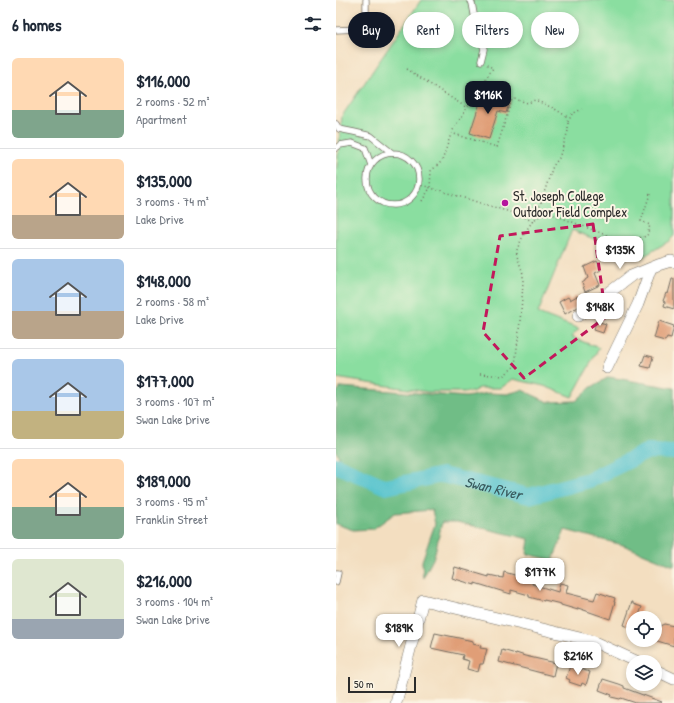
<!DOCTYPE html>
<html lang="en">
<head>
<meta charset="utf-8">
<style>
	:root { --surface:#fff; --page:#f2f2f3; --text:#1f2937; --muted:#747a83; --line:#e0e1e3; --accent:#111827 }
	body { margin:0; font-family:"Patrick Hand",sans-serif; background:var(--page); color:var(--text); height:100vh; display:flex; flex-direction:column; font-size:15px; white-space:nowrap }
	* { box-sizing:border-box; margin:0 }
	p { font-size:13px; color:var(--muted) }
	.icon { flex:none; width:22px; height:22px; fill:none; stroke:currentColor; stroke-width:2; stroke-linecap:round; stroke-linejoin:round }
	.map { position:relative; flex:1; overflow:hidden }
	.sheet { display:flex; flex-direction:column; background:var(--surface); width:336px }
	.sheet>* { flex:none }
	.hud { position:absolute; left:12px; top:12px; width:266px; height:36px; display:flex; gap:8px }
	.tools { position:absolute; left:290px; top:611px; display:grid; gap:8px }
	.tools a { display:grid; place-items:center; width:36px; height:36px; border-radius:50%; background:var(--surface); box-shadow:0 2px 6px #0003; font-size:20px }
	.scale { position:absolute; left:12px; bottom:10px; width:68px; box-sizing:border-box; padding-left:4px; border:2px solid #2b2b2b; border-top:0; font-size:11px; line-height:14px; white-space:nowrap; color:#2b2b2b; -webkit-text-stroke:3px #fcf5e5; paint-order:stroke }
	.price { position:absolute; translate:-50% -34px; padding:0 9px; border-radius:8px; background:#fff; color:#222; font-size:13px; line-height:26px; filter:drop-shadow(0 1px 2px #0008) }
	.price::after { content:''; position:absolute; left:50%; top:24px; width:12px; height:9px; margin-left:-6px; background:inherit; clip-path:polygon(0 0,100% 0,50% 100%) }
	.price.on { background:var(--accent); color:#fff }
	ul { padding:0; list-style:none }
	li { display:flex; align-items:center; gap:12px; height:100px; padding:0 12px }
	li+li { border-top:1px solid var(--line) }
	li span { display:grid; place-items:center; flex:none; width:112px; height:80px; border-radius:6px; color:#555 }
	li>.icon { margin-inline-start:auto }
	span .icon { width:48px; height:48px; fill:#fffc; stroke-width:1 }
	li b { font-size:17px }
	h2 { display:flex; justify-content:space-between; align-items:center; height:48px; padding:0 12px; font-size:17px }
	.chip { padding:0 14px; border-radius:18px; background:var(--surface); box-shadow:0 2px 6px #0003; font-size:14px; line-height:36px }
	.chip.on { background:var(--accent); color:#fff }
	main { display:flex; flex:1; min-height:0 }
	.map>svg:first-child { display:block }
	.green { fill:#8adea0; stroke:#5a8466 }
	.forest { fill:#6fbd86; stroke:#4d7458 }
	.lines { fill:none; stroke-linecap:round; stroke-linejoin:round }
	.river { stroke:#55c3cd; stroke-width:16 }
	.building { fill:#e09e77 }
	.lane-casing { stroke:#716a5f; stroke-width:7 }
	.street-casing { stroke:#716a5f; stroke-width:12 }
	.path { stroke:#716a5f; stroke-width:1.5; stroke-dasharray:1 3; stroke-linecap:butt }
	.lane { stroke:#fff; stroke-width:5.5 }
	.street { stroke:#fff; stroke-width:11 }
	.marked { fill:none; stroke:#c2185b; stroke-width:3; stroke-dasharray:8 5; stroke-linejoin:round }
	.poi-dot { fill:#b5179e; stroke:#fcf5e5; stroke-width:1.5 }
	.labels { text-anchor:middle; dominant-baseline:central; stroke-width:4; stroke-linejoin:round; paint-order:stroke }
	.poi-label { font-size:14px; fill:#2b2b2b; stroke:#fcf5e5; text-anchor:start }
	.water-label { font-size:15px; font-style:italic; fill:#38595c; stroke:#fcf5e5 }
</style>
</head>
<body>
<main>
<section class="sheet">
<h2>6 homes<svg class="icon" aria-label="filters" viewBox="0 0 24 24"><path d="M4 7h16M4 17h16"/><circle cx="9" cy="7" r="2"/><circle cx="15" cy="17" r="2"/></svg></h2>
<ul>
<li><span style="background:linear-gradient(#ffd9b3 65%,#7fa58c 0)"><svg class="icon" aria-label="home" viewBox="0 0 24 24"><path d="M3 11l9-7 9 7M6 9v11h12V9"/></svg></span><div><b>$116,000</b><p>2 rooms · 52 m²</p><p>Apartment</p></div></li>
<li><span style="background:linear-gradient(#ffd9b3 70%,#b9a48a 0)"><svg class="icon" aria-label="home" viewBox="0 0 24 24"><path d="M3 11l9-7 9 7M6 9v11h12V9"/></svg></span><div><b>$135,000</b><p>3 rooms · 74 m²</p><p>Lake Drive</p></div></li>
<li><span style="background:linear-gradient(#a9c7e8 65%,#b9a48a 0)"><svg class="icon" aria-label="home" viewBox="0 0 24 24"><path d="M3 11l9-7 9 7M6 9v11h12V9"/></svg></span><div><b>$148,000</b><p>2 rooms · 58 m²</p><p>Lake Drive</p></div></li>
<li><span style="background:linear-gradient(#a9c7e8 65%,#c2b280 0)"><svg class="icon" aria-label="home" viewBox="0 0 24 24"><path d="M3 11l9-7 9 7M6 9v11h12V9"/></svg></span><div><b>$177,000</b><p>3 rooms · 107 m²</p><p>Swan Lake Drive</p></div></li>
<li><span style="background:linear-gradient(#ffd9b3 60%,#7fa58c 0)"><svg class="icon" aria-label="home" viewBox="0 0 24 24"><path d="M3 11l9-7 9 7M6 9v11h12V9"/></svg></span><div><b>$189,000</b><p>3 rooms · 95 m²</p><p>Franklin Street</p></div></li>
<li><span style="background:linear-gradient(#dfe7d0 75%,#9aa5b1 0)"><svg class="icon" aria-label="home" viewBox="0 0 24 24"><path d="M3 11l9-7 9 7M6 9v11h12V9"/></svg></span><div><b>$216,000</b><p>3 rooms · 104 m²</p><p>Swan Lake Drive</p></div></li>
</ul>
</section>
<div class="map">
<svg width="338" height="703" viewBox="0 0 338 703">
	<rect width="100%" height="100%" fill="#fcf5e5"/>
	<filter id="ink" filterUnits="userSpaceOnUse"><feTurbulence type="fractalNoise" baseFrequency=".025" numOctaves="2"/><feDisplacementMap in="SourceGraphic" scale="8" xChannelSelector="R" yChannelSelector="G"/><feConvolveMatrix kernelMatrix="1 2 1 2 8 2 1 2 1" color-interpolation-filters="sRGB"/></filter>
	<filter id="wash" filterUnits="userSpaceOnUse"><feTurbulence type="fractalNoise" baseFrequency=".012" numOctaves="4" result="noise"/><feDisplacementMap in="SourceGraphic" scale="16" xChannelSelector="R" yChannelSelector="G"/><feGaussianBlur stdDeviation="0.9" result="paint"/><feColorMatrix in="noise" values="0 0 0 0 0 0 0 0 0 0 0 0 0 0 0 0 0 1.4 0 .05"/><feComposite in="paint" operator="in"/></filter>
	<g filter="url(#wash)">
		<rect width="100%" height="100%" fill="#f3dec0"/>
		<path class="green" d="M85,0H338V236L333,241L305,258L236,230L202,313L243,329L235,337L263,348L236,397L208,386L177,379L165,388H143L136,392H92L0,378V176L6,116Z"/>
		<path class="forest" d="M273,377L338,388V566L287,545L229,530L217,560L191,554L193,539L121,522H106L98,557L87,578L86,561L99,524L96,510L59,513L37,529L17,530L0,524V465L3,457L0,451V393L5,387L130,397L153,393L171,394L186,390L212,402L240,401L254,388Z"/>
		<g class="lines">
			<path class="river" id="s1" d="M0,465L50,487L106,475L193,496L253,480L312,451L338,452"/>
		</g>
		<g id="blocks">
			<path class="building" d="M147,93L174,101L170,113L162,111L153,139L134,133Z
				M261,261L265,270L259,273L264,285L249,292L246,283L249,281V280L252,278L248,267Z
				M336,279H338V309L328,306L329,302L327,301L330,293L332,294Z
				M241,296L246,304L239,309V308L229,314L223,302L232,297L234,300Z
				M260,321L270,324L267,333L258,330Z
				M323,321L338,326L335,338L331,337L329,341L318,338Z
				M309,355L317,357L314,368L305,366Z
				M119,567L153,577V575L167,578L168,572L189,578L190,577L197,580L196,584L222,592L224,583L232,585L230,593L258,600L261,592L279,598L278,602H279L274,619L242,608V610L225,605V604L208,600V601L193,597V595L175,590V594L139,583V585L116,578Z
				M296,602H297V604L306,607L302,618H297V629L288,625Z
				M328,624L338,626V646L318,640L322,627Z
				M99,633L137,641V644L145,646L144,648L151,649L147,664H144L142,672L131,669L133,661L126,659L127,655L95,648Z
				M166,650L180,654V653L189,656L220,663L217,676L163,662Z
				M234,666L254,672L250,685L246,683L245,686L233,682L234,680L230,678Z
				M267,679L283,684L288,686V688L326,702L325,703H300L285,698L284,699L275,697L276,695L263,690Z"/>
		</g>
	</g>
	<g filter="url(#ink)">
		<use href="#blocks" fill-opacity="0" stroke="#716a5f" stroke-width="1"/>
		<g class="lines">
			<g class="lane-casing">
				<path id="lane" d="M134,0L136,3L140,25L148,49L145,61
					M0,30L25,29L28,28L30,21V0
					M0,124L3,129L18,132L35,136L56,153
					M0,148L4,145L16,143L29,148L35,165
					M31 179a26 26 0 1 1 52 0a26 26 0 1 1-52 0Z
					M0,573H2L0,582"/>
			</g>
			<g class="street-casing">
				<path id="street" d="M242,316L295,276L322,265L335,261L338,262
					M271,368L302,304L315,268
					M319,670L338,679
					M60,703L87,600L111,606L256,641L302,662"/>
			</g>
			<path class="path" d="M71,69L131,108
				M144,89L192,103L199,100L219,109L230,116L232,122V131L223,158L217,166L200,217
				M232,122L236,114L246,109
				M115,133L161,147L176,99
				M82,184L187,216L197,222
				M86,201L94,188L95,171L106,161L114,137L118,128L157,68L151,65
				M144,374L167,376L179,366C182,337 186,309 187,280C187,276 187,271 185,268C183,261 180,257 181,250C182,246 185,241 187,236C194,224 201,212 216,214L288,242L311,236L314,225L305,221L314,194"/>
			<use href="#lane" class="lane"/>
			<use href="#street" class="street"/>
		</g>
	</g>
	<path class="marked" d="M257,224L270,317L188,378L147,332L164,236Z"/>
	<circle class="poi-dot" cx="169" cy="203" r="4"/>
	<g class="labels">
		<g class="poi-label">
			<text x="177" y="195">St. Joseph College<tspan x="177" dy="16">Outdoor Field Complex</tspan></text>
		</g>
		<g class="water-label">
			<text stroke="none"><textPath href="#s1" startOffset="165">Swan River</textPath></text>
		</g>
	</g>
</svg>
<div class="tools">
<a><svg class="icon" aria-label="locate" viewBox="0 0 24 24"><circle cx="12" cy="12" r="6"/><path d="M12 2v4M12 18v4M2 12h4M18 12h4"/></svg></a>
<a><svg class="icon" aria-label="layers" viewBox="0 0 24 24"><path d="M12 4l9 5-9 5-9-5zM3 14l9 5 9-5"/></svg></a>
</div>
<div class="scale">50 m</div>
<b class="price on" style="left:152px;top:115px">$116K</b>
<b class="price" style="left:284px;top:270px">$135K</b>
<b class="price" style="left:264px;top:327px">$148K</b>
<b class="price" style="left:204px;top:592px">$177K</b>
<b class="price" style="left:63px;top:648px">$189K</b>
<b class="price" style="left:242px;top:676px">$216K</b>
<div class="hud">
<a class="chip on">Buy</a>
<a class="chip">Rent</a>
<a class="chip">Filters</a>
<a class="chip">New</a>
</div>
</div>
</main>
</body>
</html>
